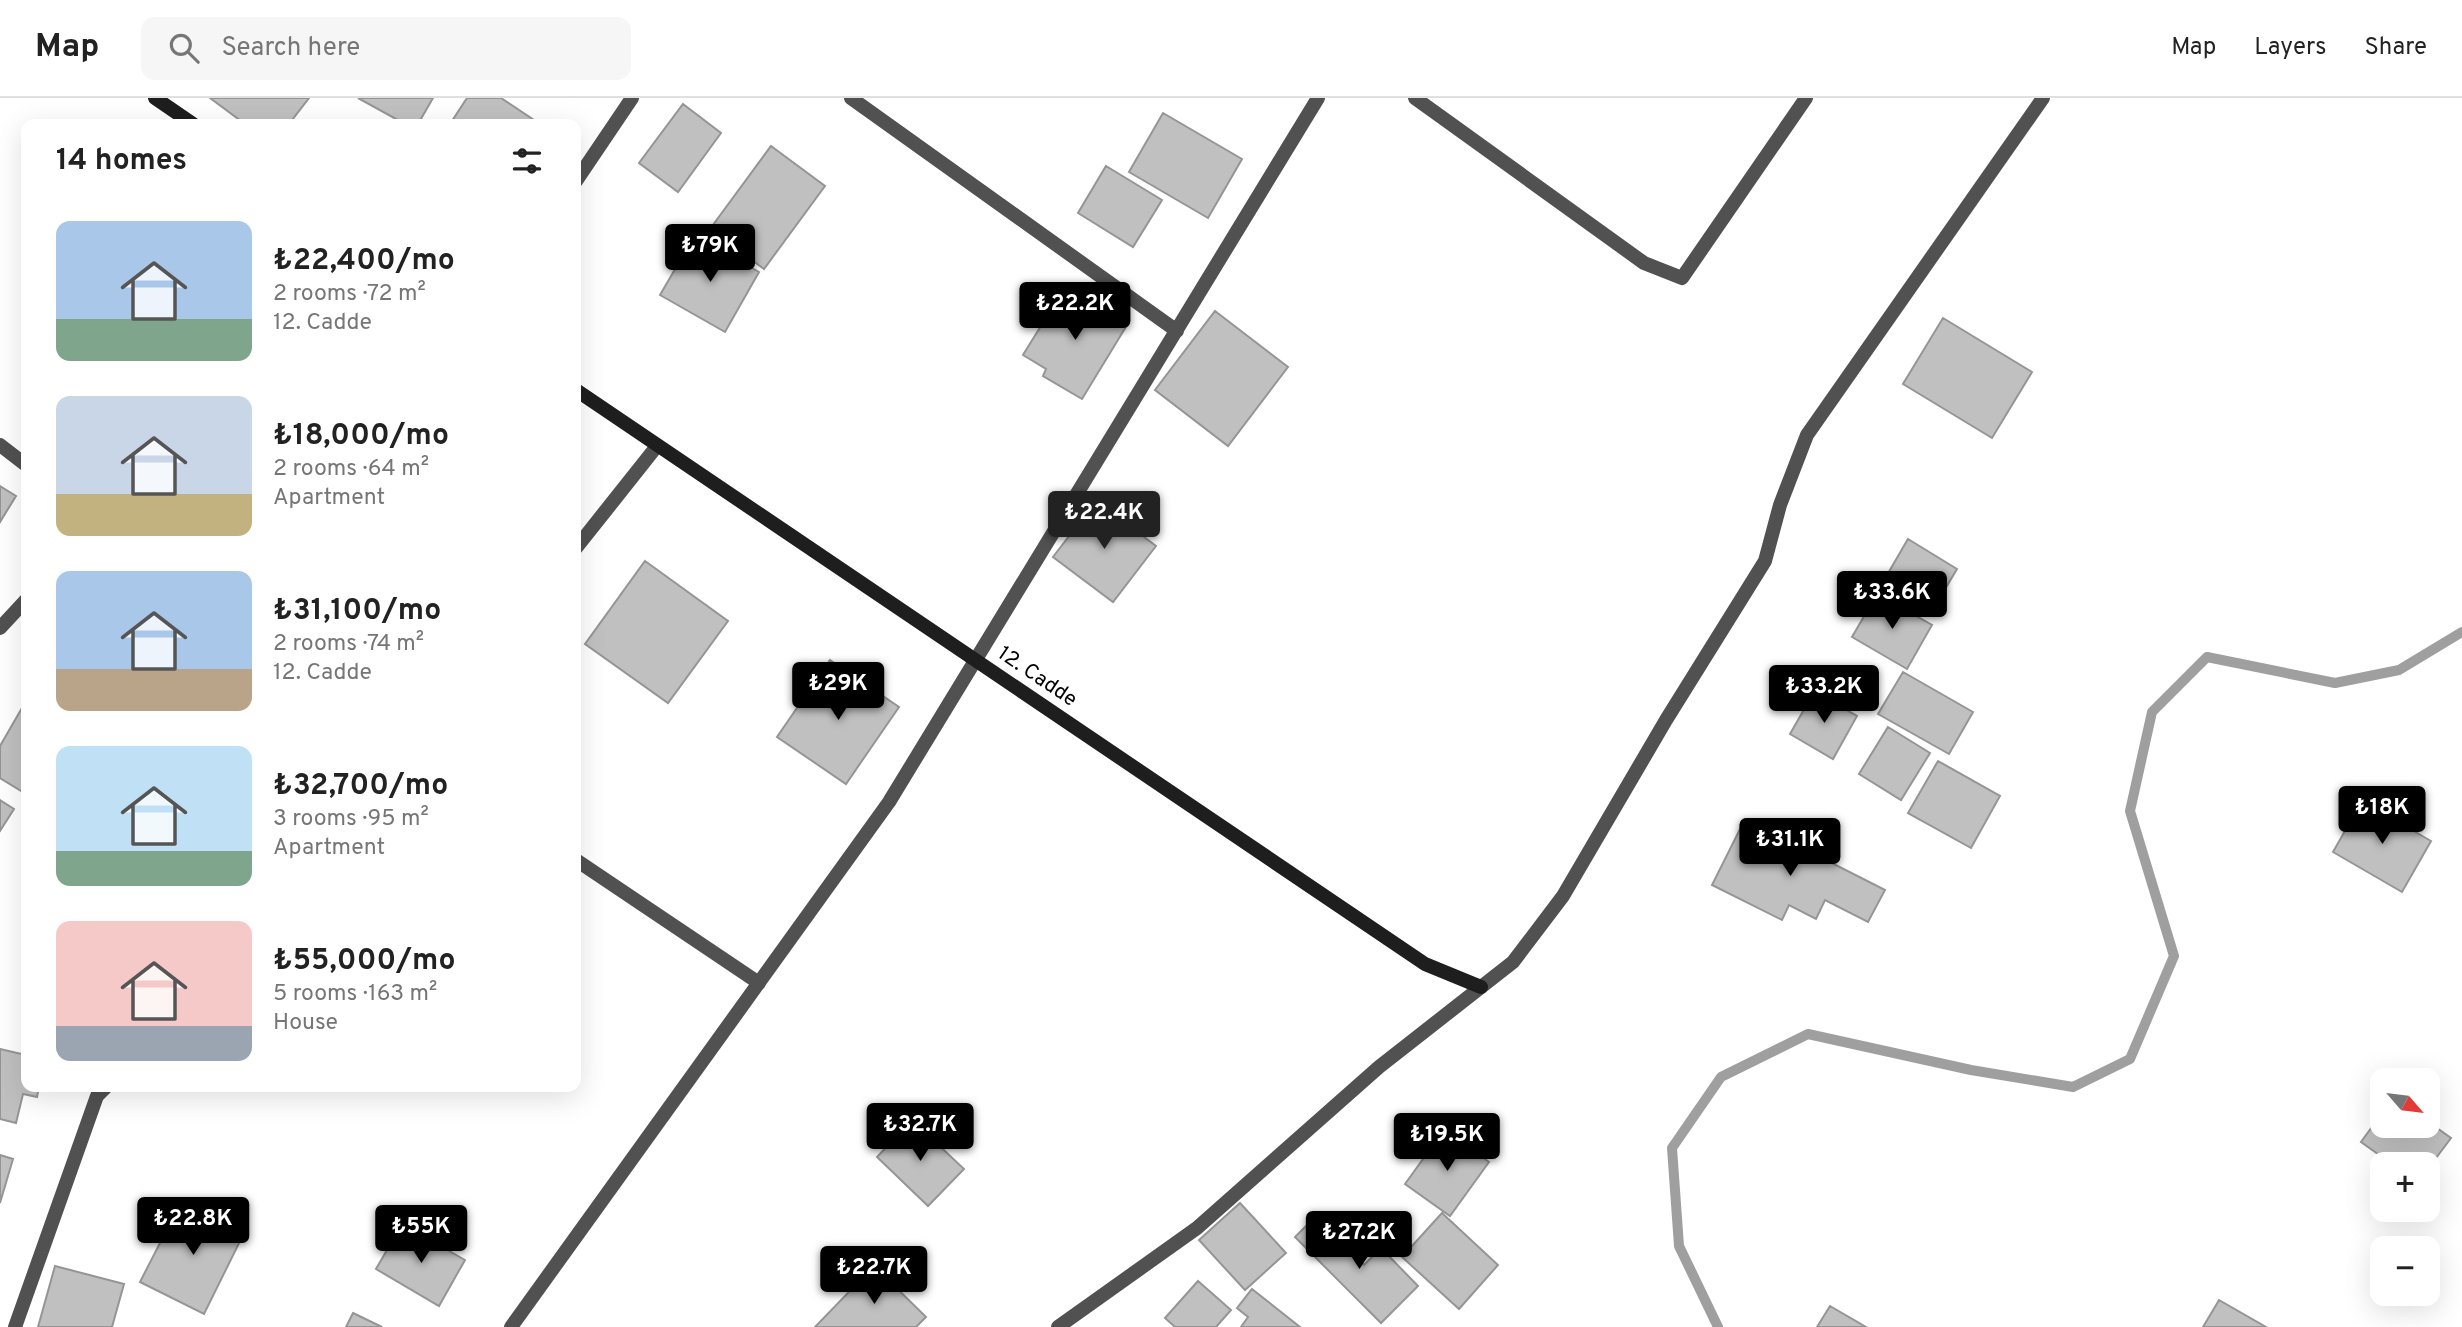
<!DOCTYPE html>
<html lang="en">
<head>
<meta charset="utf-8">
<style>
	:root { --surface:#fff; --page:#f6f6f6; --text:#222; --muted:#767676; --line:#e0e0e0; --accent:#000 }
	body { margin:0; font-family:Overpass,sans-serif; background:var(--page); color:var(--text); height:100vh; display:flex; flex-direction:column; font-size:26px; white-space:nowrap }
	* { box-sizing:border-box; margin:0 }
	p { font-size:23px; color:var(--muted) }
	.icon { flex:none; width:38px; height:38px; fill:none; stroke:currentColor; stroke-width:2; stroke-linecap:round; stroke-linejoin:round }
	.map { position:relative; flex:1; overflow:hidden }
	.drawer { position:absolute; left:21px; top:21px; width:560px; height:973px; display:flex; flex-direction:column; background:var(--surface); border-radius:14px; box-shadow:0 7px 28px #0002 }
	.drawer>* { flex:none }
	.needle { width:46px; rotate:118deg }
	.tools { position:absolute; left:2370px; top:970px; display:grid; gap:14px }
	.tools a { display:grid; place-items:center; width:70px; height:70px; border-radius:14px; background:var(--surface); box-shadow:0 7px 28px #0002; font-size:35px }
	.price { position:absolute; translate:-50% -60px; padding:0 16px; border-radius:7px; background:var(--accent); color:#fff; font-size:23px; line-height:46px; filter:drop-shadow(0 2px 4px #0008) }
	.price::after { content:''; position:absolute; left:50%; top:42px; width:21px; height:16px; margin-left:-10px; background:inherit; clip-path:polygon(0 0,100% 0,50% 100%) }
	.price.on { background:#222; color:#fff }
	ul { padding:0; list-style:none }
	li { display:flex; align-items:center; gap:21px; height:175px; padding:0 35px }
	li span { display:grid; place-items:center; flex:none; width:196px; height:140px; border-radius:14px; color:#555 }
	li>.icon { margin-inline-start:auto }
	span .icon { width:84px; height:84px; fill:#fffc; stroke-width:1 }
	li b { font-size:30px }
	h2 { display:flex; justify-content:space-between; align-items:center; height:84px; padding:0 35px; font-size:30px }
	header { display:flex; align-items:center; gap:42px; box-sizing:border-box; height:98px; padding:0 35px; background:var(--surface); border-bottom:2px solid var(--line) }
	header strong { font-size:33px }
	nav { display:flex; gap:38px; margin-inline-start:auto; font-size:24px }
	.search { width:490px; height:63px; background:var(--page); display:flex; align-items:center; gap:18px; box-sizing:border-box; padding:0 24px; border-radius:14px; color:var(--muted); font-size:26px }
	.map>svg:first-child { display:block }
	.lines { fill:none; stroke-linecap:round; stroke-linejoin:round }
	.stream { stroke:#9f9f9f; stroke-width:10 }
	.building { fill:#c0c0c0; stroke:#959595; stroke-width:2 }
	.street { stroke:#515151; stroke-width:14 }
	.secondary { stroke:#1e1e1e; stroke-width:14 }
	.labels { text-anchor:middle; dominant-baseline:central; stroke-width:5; stroke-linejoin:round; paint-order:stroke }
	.street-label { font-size:21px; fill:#000; stroke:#fff }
</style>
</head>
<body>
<header>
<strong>Map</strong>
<div class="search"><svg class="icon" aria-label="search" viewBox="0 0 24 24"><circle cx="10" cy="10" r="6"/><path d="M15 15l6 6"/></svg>Search here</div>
<nav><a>Map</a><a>Layers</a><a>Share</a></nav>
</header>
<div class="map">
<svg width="2462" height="1229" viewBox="0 0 2462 1229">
	<rect width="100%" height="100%" fill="#fff"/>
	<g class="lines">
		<path class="stream" d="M1718,1229L1679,1148L1672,1050L1721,979L1808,936L1971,972L2073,989L2130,961L2174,858L2130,713L2152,614L2207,559L2335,585L2399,572L2462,534"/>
	</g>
	<path class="building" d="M210,0H309L289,26H245Z
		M358,0H433L418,26H405Z
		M467,0H501L540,26H450Z
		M683,6L721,35L678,94L639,65Z
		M1163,15L1242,61L1208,120L1129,74Z
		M771,48L825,88L764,171L710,131Z
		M1106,68L1162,102L1133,149L1078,115Z
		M695,137L759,174L725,234L660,197Z
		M1065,189L1127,227L1082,301L1043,278L1046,271L1023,257Z
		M1215,213L1288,269L1228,348L1155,292Z
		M1943,220L2032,274L1992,340L1903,286Z
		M0,388L16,398L0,424Z
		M1096,403L1156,448L1113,504L1053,459Z
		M1908,441L1957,471L1932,513L1883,484Z
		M645,463L728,523L668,605L585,546Z
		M1877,496L1932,527L1907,571L1852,539Z
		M830,562L899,609L846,686L777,639Z
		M1903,574L1973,614L1949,656L1878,616Z
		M1814,594L1857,618L1833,661L1790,636Z
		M26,603V696L0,680V648Z
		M1888,629L1930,655L1901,702L1859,676Z
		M1938,663L2000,698L1971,750L1908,715Z
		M0,702L14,711L0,733Z
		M2362,703L2431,743L2402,794L2333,754Z
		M1745,721L1885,792L1868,824L1825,802L1816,821L1789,807L1782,822L1712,787Z
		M0,951L26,957V989H39L37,999L23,996L16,1025L0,1021Z
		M2382,1015V1027H2427V1023L2451,1040L2427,1072V1066H2392L2361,1044Z
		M912,1022L964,1071L928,1108L877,1059Z
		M1444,1032L1489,1064L1450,1118L1405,1086Z
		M0,1057L13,1061L0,1105Z
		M182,1102L245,1133L204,1216L140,1184Z
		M1240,1105L1286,1155L1245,1192L1199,1142Z
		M1442,1115L1498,1167L1459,1211L1402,1159Z
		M1316,1118L1364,1167L1381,1150L1418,1188L1381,1225L1295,1139Z
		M402,1126L465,1162L439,1208L376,1171Z
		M55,1168L124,1186L112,1229H38Z
		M874,1168L926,1219L916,1229H815Z
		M1198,1183L1231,1212L1216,1229H1175L1165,1220Z
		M1252,1191L1300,1229H1241L1248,1219L1237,1210Z
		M2219,1202L2266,1229H2203Z
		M1830,1208L1866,1229H1817Z
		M353,1215L382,1229H346Z"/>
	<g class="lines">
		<path class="street" d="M851,0L1177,233
			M1415,0L1644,165L1682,180L1806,0
			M576,83L632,0
			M0,347L26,367
			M576,450L657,348
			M0,530L26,502
			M576,762L759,885
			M15,1229L97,998L106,989
			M511,1229L889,704L1318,0
			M1058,1229L1197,1130L1379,969L1513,864L1563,798L1666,622L1765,463L1780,407L1807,337L2043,0"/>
		<path class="secondary" d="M155,0L193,26
			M576,292L1425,866L1481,889"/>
	</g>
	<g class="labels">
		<g class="street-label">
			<text transform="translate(1037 579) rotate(34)">12. Cadde</text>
		</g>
	</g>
</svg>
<div class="tools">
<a><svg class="needle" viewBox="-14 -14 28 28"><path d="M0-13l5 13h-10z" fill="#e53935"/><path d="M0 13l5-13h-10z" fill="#767676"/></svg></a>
<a>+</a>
<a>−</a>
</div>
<b class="price" style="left:710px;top:186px">₺79K</b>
<b class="price" style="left:1075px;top:244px">₺22.2K</b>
<b class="price on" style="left:1104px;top:453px">₺22.4K</b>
<b class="price" style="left:1892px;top:533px">₺33.6K</b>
<b class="price" style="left:838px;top:624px">₺29K</b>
<b class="price" style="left:1824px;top:627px">₺33.2K</b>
<b class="price" style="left:2382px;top:748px">₺18K</b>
<b class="price" style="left:1790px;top:780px">₺31.1K</b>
<b class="price" style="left:920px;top:1065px">₺32.7K</b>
<b class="price" style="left:1447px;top:1075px">₺19.5K</b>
<b class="price" style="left:193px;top:1159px">₺22.8K</b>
<b class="price" style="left:421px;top:1167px">₺55K</b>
<b class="price" style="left:1359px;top:1173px">₺27.2K</b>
<b class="price" style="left:874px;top:1208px">₺22.7K</b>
<section class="drawer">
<h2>14 homes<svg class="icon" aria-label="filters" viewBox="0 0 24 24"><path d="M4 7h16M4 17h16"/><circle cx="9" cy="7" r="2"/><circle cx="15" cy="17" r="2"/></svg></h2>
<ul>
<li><span style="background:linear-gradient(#a9c7e8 70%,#7fa58c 0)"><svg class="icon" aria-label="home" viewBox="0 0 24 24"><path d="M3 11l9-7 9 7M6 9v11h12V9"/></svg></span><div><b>₺22,400/mo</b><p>2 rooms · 72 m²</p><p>12. Cadde</p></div></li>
<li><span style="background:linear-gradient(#c9d6e8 70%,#c2b280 0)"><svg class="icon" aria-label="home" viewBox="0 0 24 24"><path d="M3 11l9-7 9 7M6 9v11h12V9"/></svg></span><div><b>₺18,000/mo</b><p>2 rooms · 64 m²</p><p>Apartment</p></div></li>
<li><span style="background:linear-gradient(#a9c7e8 70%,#b9a48a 0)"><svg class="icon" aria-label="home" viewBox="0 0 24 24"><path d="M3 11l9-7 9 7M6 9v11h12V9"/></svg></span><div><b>₺31,100/mo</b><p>2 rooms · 74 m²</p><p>12. Cadde</p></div></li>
<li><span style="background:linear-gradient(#bfe0f5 75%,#7fa58c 0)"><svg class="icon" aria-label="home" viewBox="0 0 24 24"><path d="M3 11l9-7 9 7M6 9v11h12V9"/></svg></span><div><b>₺32,700/mo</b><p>3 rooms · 95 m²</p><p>Apartment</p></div></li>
<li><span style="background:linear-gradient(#f6c9c9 75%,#9aa5b1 0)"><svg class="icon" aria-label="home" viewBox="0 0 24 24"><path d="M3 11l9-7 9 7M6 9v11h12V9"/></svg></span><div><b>₺55,000/mo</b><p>5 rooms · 163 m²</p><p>House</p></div></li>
</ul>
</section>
</div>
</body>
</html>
